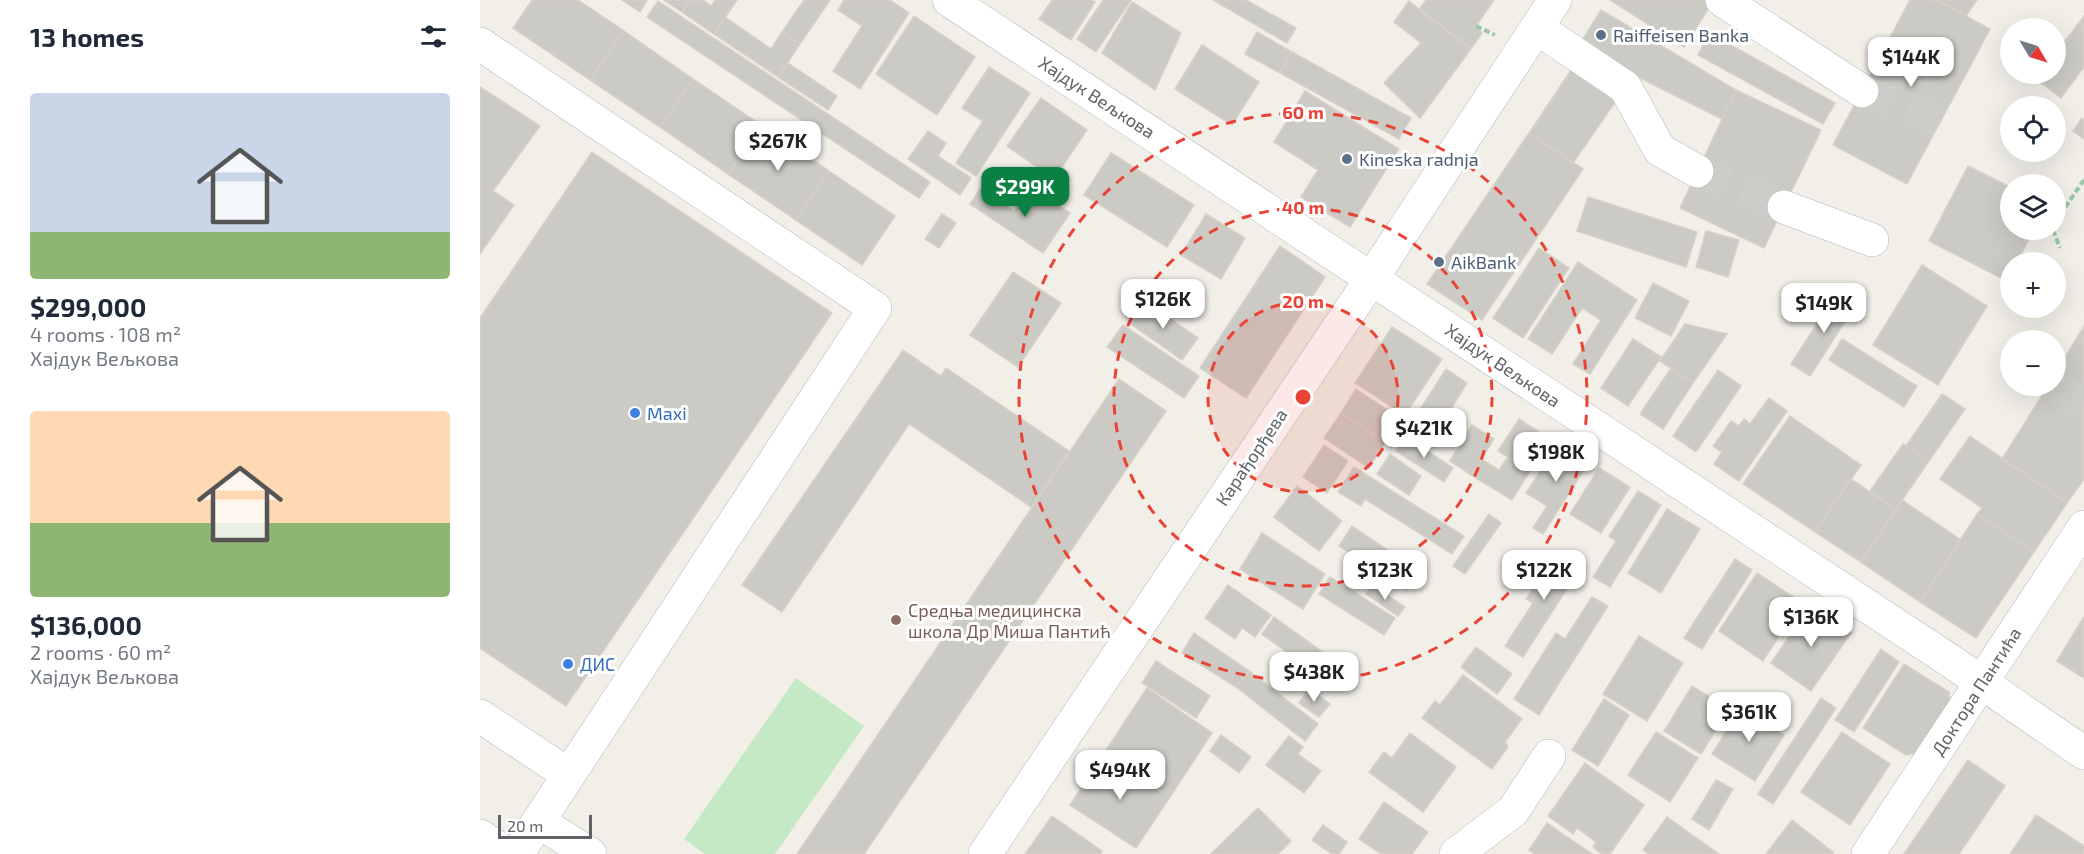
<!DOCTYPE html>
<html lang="en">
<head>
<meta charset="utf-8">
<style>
	:root { --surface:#fff; --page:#f2f2f3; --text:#1f2937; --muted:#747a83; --accent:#0b8043 }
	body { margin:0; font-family:"Exo 2",sans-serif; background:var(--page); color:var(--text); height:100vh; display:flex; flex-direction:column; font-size:22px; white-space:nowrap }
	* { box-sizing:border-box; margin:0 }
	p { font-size:20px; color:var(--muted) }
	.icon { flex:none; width:33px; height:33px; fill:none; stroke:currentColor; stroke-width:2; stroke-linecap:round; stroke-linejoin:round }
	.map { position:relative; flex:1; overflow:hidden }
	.panel { display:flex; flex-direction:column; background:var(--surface); width:480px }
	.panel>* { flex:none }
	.needle { width:39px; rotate:128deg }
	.fabs { position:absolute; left:1520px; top:18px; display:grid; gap:12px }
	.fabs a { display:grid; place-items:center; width:66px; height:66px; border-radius:50%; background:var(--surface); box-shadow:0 6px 24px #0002; font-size:30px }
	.scale { position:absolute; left:18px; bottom:15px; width:94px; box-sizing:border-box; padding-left:6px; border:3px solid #5f6368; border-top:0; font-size:16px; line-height:21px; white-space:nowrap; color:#5f6368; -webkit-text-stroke:4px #fff; paint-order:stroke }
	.price { position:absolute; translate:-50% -51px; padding:0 14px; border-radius:12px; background:#fff; color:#222; font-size:20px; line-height:39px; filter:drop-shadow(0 2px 3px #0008) }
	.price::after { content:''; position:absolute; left:50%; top:36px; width:18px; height:14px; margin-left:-9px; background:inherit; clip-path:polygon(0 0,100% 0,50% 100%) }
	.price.selected { background:var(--accent); color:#fff }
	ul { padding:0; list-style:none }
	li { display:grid; align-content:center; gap:12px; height:318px; padding:0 30px }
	li span { display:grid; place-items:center; height:186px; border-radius:6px; color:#555 }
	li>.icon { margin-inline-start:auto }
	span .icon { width:108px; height:108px; fill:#fffc; stroke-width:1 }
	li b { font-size:26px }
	h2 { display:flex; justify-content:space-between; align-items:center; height:72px; padding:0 30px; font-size:26px }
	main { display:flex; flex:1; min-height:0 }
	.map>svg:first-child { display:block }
	.green { fill:#c5e8c5 }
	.building { fill:#cccac5; stroke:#d6d1c6; stroke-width:1.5 }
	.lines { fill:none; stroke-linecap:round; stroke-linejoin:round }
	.minor-tunnel { stroke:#ccccc8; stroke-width:33; stroke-dasharray:33 16; stroke-linecap:butt }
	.minor-casing { stroke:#b5b8bc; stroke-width:34 }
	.path { stroke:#9cc7a9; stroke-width:4; stroke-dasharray:6 3; stroke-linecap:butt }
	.minor { stroke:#fff; stroke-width:33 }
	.ring { fill:none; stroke:#ea4335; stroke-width:3; stroke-dasharray:10 8 }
	.service-dot { fill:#5c6f8a; stroke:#fff; stroke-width:2 }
	.shop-dot { fill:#3f7fe0; stroke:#fff; stroke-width:2 }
	.education-dot { fill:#8d6e63; stroke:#fff; stroke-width:2 }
	.labels { text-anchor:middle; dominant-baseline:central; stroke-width:6; stroke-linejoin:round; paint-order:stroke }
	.service-label { font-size:18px; fill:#4e5e75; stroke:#fff; text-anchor:start }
	.street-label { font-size:18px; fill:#5f6368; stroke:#fff }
	.shop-label { font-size:18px; fill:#366cbe; stroke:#fff; text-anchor:start }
	.education-label { font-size:18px; fill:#785e54; stroke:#fff; text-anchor:start }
	.centre { fill:#ea4335; stroke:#fff; stroke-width:3 }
	.ring-label { font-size:18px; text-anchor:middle; font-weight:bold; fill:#ea4335; stroke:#fff; stroke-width:6; stroke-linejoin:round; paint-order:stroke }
</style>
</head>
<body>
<main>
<section class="panel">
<h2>13 homes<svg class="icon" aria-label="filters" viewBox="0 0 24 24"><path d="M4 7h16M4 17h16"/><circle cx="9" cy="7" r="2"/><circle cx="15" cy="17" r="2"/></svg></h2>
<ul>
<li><span style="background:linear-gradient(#c9d6e8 75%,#8fb573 0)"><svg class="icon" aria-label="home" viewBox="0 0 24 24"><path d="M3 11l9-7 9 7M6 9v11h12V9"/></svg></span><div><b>$299,000</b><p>4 rooms · 108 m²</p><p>Хајдук Вељкова</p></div></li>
<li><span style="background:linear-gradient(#ffd9b3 60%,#8fb573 0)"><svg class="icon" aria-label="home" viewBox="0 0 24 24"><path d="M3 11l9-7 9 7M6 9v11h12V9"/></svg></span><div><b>$136,000</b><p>2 rooms · 60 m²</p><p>Хајдук Вељкова</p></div></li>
</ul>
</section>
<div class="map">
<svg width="1604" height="854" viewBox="0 0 1604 854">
	<rect width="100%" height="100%" fill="#f1efe8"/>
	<path class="green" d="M316,678L384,726L295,854H225L204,839Z"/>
	<path class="building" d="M52,0H98L144,31L110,80L33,28Z
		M142,0H167L160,12Z
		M184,0H210L202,12Z
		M210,0H223L231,6L235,0H257L234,34L202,12Z
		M324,0H350L320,44L302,32Z
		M364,0H410L429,13L380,89L353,71L382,26L358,10Z
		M572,0H611L615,2L591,40L559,19Z
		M623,0H651L616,52L597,39Z
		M733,0H766L816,28L807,43Z
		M946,0H1014L996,26L1002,33L991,49L939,10Z
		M1130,0H1234L1204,47Z
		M1430,0H1456L1510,29L1427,184L1353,145Z
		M1456,0H1497L1486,16Z
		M178,1L450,182L439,198L167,17Z
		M929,1L991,49L940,118L904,83L941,43L914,22Z
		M652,2L701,33L675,90L622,53Z
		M1121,10L1256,90L1242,119L1098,47Z
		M434,16L495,57L457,115L396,74Z
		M1604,16V67L1581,98L1551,75L1552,74H1575V43L1579,37L1585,41Z
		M245,17L291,49L302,32L320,44L298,77L234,34Z
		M144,31L213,79L180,127L110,80Z
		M777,32L812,52L800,73L765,54Z
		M1229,33L1355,103L1343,124L1218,55Z
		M722,45L779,82L752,125L695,89Z
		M812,52L931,118L919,139L800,73Z
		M308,63L357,96L348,110L298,77Z
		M509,67L550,93L496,176L476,163L503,121L482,108Z
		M1091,70L1136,101L1093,163L1049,133Z
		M213,79L281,125L248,174L180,127Z
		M0,87L60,126L13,191L34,205L0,254Z
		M1256,90L1341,130L1284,248L1200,208Z
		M825,91L919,149L870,227L821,197L838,170L794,142Z
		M561,98L607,130L574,179L527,146Z
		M1602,118L1604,120V139L1593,131Z
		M281,125L349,171L316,220L248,174Z
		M448,131L466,143L458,156L491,178L480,195L428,159Z
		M1049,133L1103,169L1002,320L947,284Z
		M112,152L352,313L86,706L0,648V318Z
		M631,153L714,205L687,247L604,195Z
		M1488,166L1530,187V230H1554L1537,262H1530V275L1527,281L1449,241Z
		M349,171L415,216L382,265L316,220Z
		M500,189L534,211L546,194L560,203L564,196L590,213L563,253L490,204Z
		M1108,197L1217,232L1206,267L1097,231Z
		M462,214L476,223L459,248L445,239Z
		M726,214L765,238L741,279L701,255Z
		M1226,231L1259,240L1248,277L1216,267Z
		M800,246L845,277L766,398L720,368Z
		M1059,248L1089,268L1043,338L1013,318Z
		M1098,262L1157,300L1110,374L1093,364L1121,320L1102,308L1072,354L1048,339Z
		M1442,265L1507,306L1458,385L1393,345Z
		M533,272L581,303L538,367L490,335Z
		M1173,283L1209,301L1191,336L1155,318Z
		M1358,291L1377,303L1330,376L1311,364Z
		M663,300L718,338L702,360L648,322Z
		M1205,324L1247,334L1213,383L1180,361Z
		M643,325L719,376L704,398L627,347Z
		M1604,326V403L1575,385V374Z
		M912,327L962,359L925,415L875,383Z
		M1153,339L1181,357L1148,406L1121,388Z
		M1362,339L1437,386L1424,407L1349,360Z
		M423,350L461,376L466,368L589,451L551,507L429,424L302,612L262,585Z
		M1191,368L1213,383L1183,429L1160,414Z
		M966,369L987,383L966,417L973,421L955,448L927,430Z
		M1238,370L1261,386L1216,452L1193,436Z
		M639,379L686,411L384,854H317Z
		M1575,385L1604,403V479L1587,503L1522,459L1568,386Z
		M876,389L928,424L912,447L861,413Z
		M1462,394L1485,409L1449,461L1426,446Z
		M1289,398L1307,411L1259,481L1234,464L1242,452L1233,446L1251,421L1259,426L1264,419L1270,424Z
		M861,413L905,442L889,468L844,438Z
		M1310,416L1381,465L1335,532L1263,484Z
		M1039,419L1070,439L1032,500L991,475L1001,459L1019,470L1028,457L1018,451Z
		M992,425L1014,439L991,475L970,461Z
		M925,436L973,468L964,482L916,451Z
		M1490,436L1587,503L1554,552L1497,514L1502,508L1460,479Z
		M1079,442L1109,462L1063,534L1053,528L1067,506L1046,493Z
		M1423,444L1449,461L1416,509L1390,491Z
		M844,445L868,461L847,493L823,477Z
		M910,454L941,476L929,495L897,474Z
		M874,467L984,536L972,554L885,499L881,506L858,492Z
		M1119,468L1150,487L1121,533L1090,514Z
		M1371,479L1416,509L1381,562L1335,532Z
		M817,486L862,521L839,551L794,517Z
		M1158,491L1181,505L1130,587L1113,577L1136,541L1129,536Z
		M1422,500L1481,540L1440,602L1381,562Z
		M1187,509L1220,529L1181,593L1148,573Z
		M1009,514L1021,523L985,574L973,566Z
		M1497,514L1554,552L1496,638L1440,602Z
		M872,526L939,571L926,590L859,546Z
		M782,533L845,574L823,609L760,569Z
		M1089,551L1105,561L1043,657L1025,646L1053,603L1046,599L1070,561L1079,566Z
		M1255,559L1272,570L1222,649L1204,638Z
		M1277,573L1321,602L1283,661L1239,631Z
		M850,577L915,618L904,635L839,594Z
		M748,585L791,615L775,637L762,628L755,639L725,618Z
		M892,585L925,607L918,616L886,594Z
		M1112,597L1128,606L1059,715L1034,699L1076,633L1085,639Z
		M1331,605L1371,633L1331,691L1291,663Z
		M794,617L841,651L829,668L782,634Z
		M1603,618H1604V678L1577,661Z
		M714,633L769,671L756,687L702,653Z
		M1159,636L1203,663L1167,721L1123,694Z
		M996,647L1032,674L1017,694L981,667Z
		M1401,649L1419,662L1374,732L1355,720Z
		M676,661L730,696L716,718L662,683Z
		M1424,664L1469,692L1470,704L1437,753L1426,755L1383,728Z
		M769,671L838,724L825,741L756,687Z
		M983,675L1042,719L1025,742L1028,747L1012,769L942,718L955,701L960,705Z
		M1212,686L1249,709L1221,754L1184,731Z
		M667,688L732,733L690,797L624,753Z
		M829,689L850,704L839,717L819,703Z
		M1341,698L1356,708L1293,804L1278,794Z
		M1124,699L1149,715L1118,766L1092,750Z
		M1274,708L1294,720L1290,727L1304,735L1275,781L1232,754L1260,709L1270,715Z
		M1176,732L1218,758L1190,802L1148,775Z
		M1362,732L1410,764L1370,825L1321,792Z
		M930,733L976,767L943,812L889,772L904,752L912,758Z
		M741,735L771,757L759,773L730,751Z
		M809,736L823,747L818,754L841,771L824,793L786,765Z
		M624,753L690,797L656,848L590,805Z
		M1488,760L1525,786L1479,854H1424Z
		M1105,763L1164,805L1130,854H1122L1113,847L1116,842L1097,828L1093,834L1068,816Z
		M1236,780L1253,789L1229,830L1212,819Z
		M904,802L948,832L932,854H901L879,839Z
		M778,808L811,841L798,854H731Z
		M1556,815L1604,846L1603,854H1530Z
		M572,816L622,851L620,854H545Z
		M1187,817L1239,854H1169L1163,850Z
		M1312,820L1353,852L1352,854H1286Z
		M1067,823L1112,854H1055L1049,850Z
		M843,825L867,842L859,854H852L832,840Z"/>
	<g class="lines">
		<path class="minor-tunnel" d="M1382,91L1459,121
			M1217,171L1304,207
			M1575,385L1604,403"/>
		<g class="minor-casing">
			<path id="minor" d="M469,0L1469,660L1604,753
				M1242,0L1382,91
				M1057,28L1145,87L1180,150L1217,171
				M0,44L395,308L37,854
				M1304,207L1392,240
				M0,716L89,775
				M59,822L110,854
				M0,836L27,854
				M505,854L892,278L1075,0
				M976,854L1033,811L1069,756
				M1388,854L1604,527"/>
		</g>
		<path class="path" d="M996,26L1015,35
			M1575,222L1604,180
			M1573,230L1580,248"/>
		<use href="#minor" class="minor"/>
	</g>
	<circle cx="823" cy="397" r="95" fill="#ea4335" fill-opacity=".12"/>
	<g class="ring">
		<circle cx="823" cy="397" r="95"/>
		<circle cx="823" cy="397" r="189"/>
		<circle cx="823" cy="397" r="284"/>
	</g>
	<g class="service-dot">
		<circle cx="1121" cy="35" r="6"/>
		<circle cx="867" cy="159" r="6"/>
		<circle cx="959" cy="262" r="6"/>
	</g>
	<g class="shop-dot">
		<circle cx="155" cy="413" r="6"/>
		<circle cx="88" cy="664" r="6"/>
	</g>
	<circle class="education-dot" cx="416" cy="620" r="6"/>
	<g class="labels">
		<g class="service-label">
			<text x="1133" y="35">Raiffeisen Banka</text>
			<text x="879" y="159">Kineska radnja</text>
			<text x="971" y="262">AikBank</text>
		</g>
		<g class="street-label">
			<text transform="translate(617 97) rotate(33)">Хајдук Вељкова</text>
			<text transform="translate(1023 365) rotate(34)">Хајдук Вељкова</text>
			<text transform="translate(771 457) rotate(-56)">Карађорђева</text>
			<text transform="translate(1496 691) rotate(-57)">Доктора Пантића</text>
		</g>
		<g class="shop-label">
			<text x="167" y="413">Maxi</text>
			<text x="100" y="664">ДИС</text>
		</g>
		<g class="education-label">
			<text x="428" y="610">Средња медицинска<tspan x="428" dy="21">школа Др Миша Пантић</tspan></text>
		</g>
	</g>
	<circle cx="823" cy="397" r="9" class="centre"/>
	<g class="ring-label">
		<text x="823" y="119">60 m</text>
		<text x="823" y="214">40 m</text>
		<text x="823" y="308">20 m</text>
	</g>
</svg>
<div class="fabs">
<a><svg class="needle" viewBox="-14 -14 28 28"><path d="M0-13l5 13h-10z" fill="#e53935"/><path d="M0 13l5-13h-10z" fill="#747a83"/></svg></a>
<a><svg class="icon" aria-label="locate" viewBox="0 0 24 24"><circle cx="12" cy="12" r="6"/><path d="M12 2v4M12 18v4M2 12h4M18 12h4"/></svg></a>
<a><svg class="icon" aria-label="layers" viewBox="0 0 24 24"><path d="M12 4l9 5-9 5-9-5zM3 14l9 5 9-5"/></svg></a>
<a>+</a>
<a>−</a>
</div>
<div class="scale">20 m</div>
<b class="price" style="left:1431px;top:88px">$144K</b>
<b class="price" style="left:298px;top:172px">$267K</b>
<b class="price selected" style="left:545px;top:218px">$299K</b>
<b class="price" style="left:683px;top:330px">$126K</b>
<b class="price" style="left:1344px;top:334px">$149K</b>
<b class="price" style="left:944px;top:459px">$421K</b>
<b class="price" style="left:1076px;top:483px">$198K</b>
<b class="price" style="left:905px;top:601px">$123K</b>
<b class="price" style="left:1064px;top:601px">$122K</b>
<b class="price" style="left:1331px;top:648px">$136K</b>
<b class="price" style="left:834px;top:703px">$438K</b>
<b class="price" style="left:1269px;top:743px">$361K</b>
<b class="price" style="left:640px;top:801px">$494K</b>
</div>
</main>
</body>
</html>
